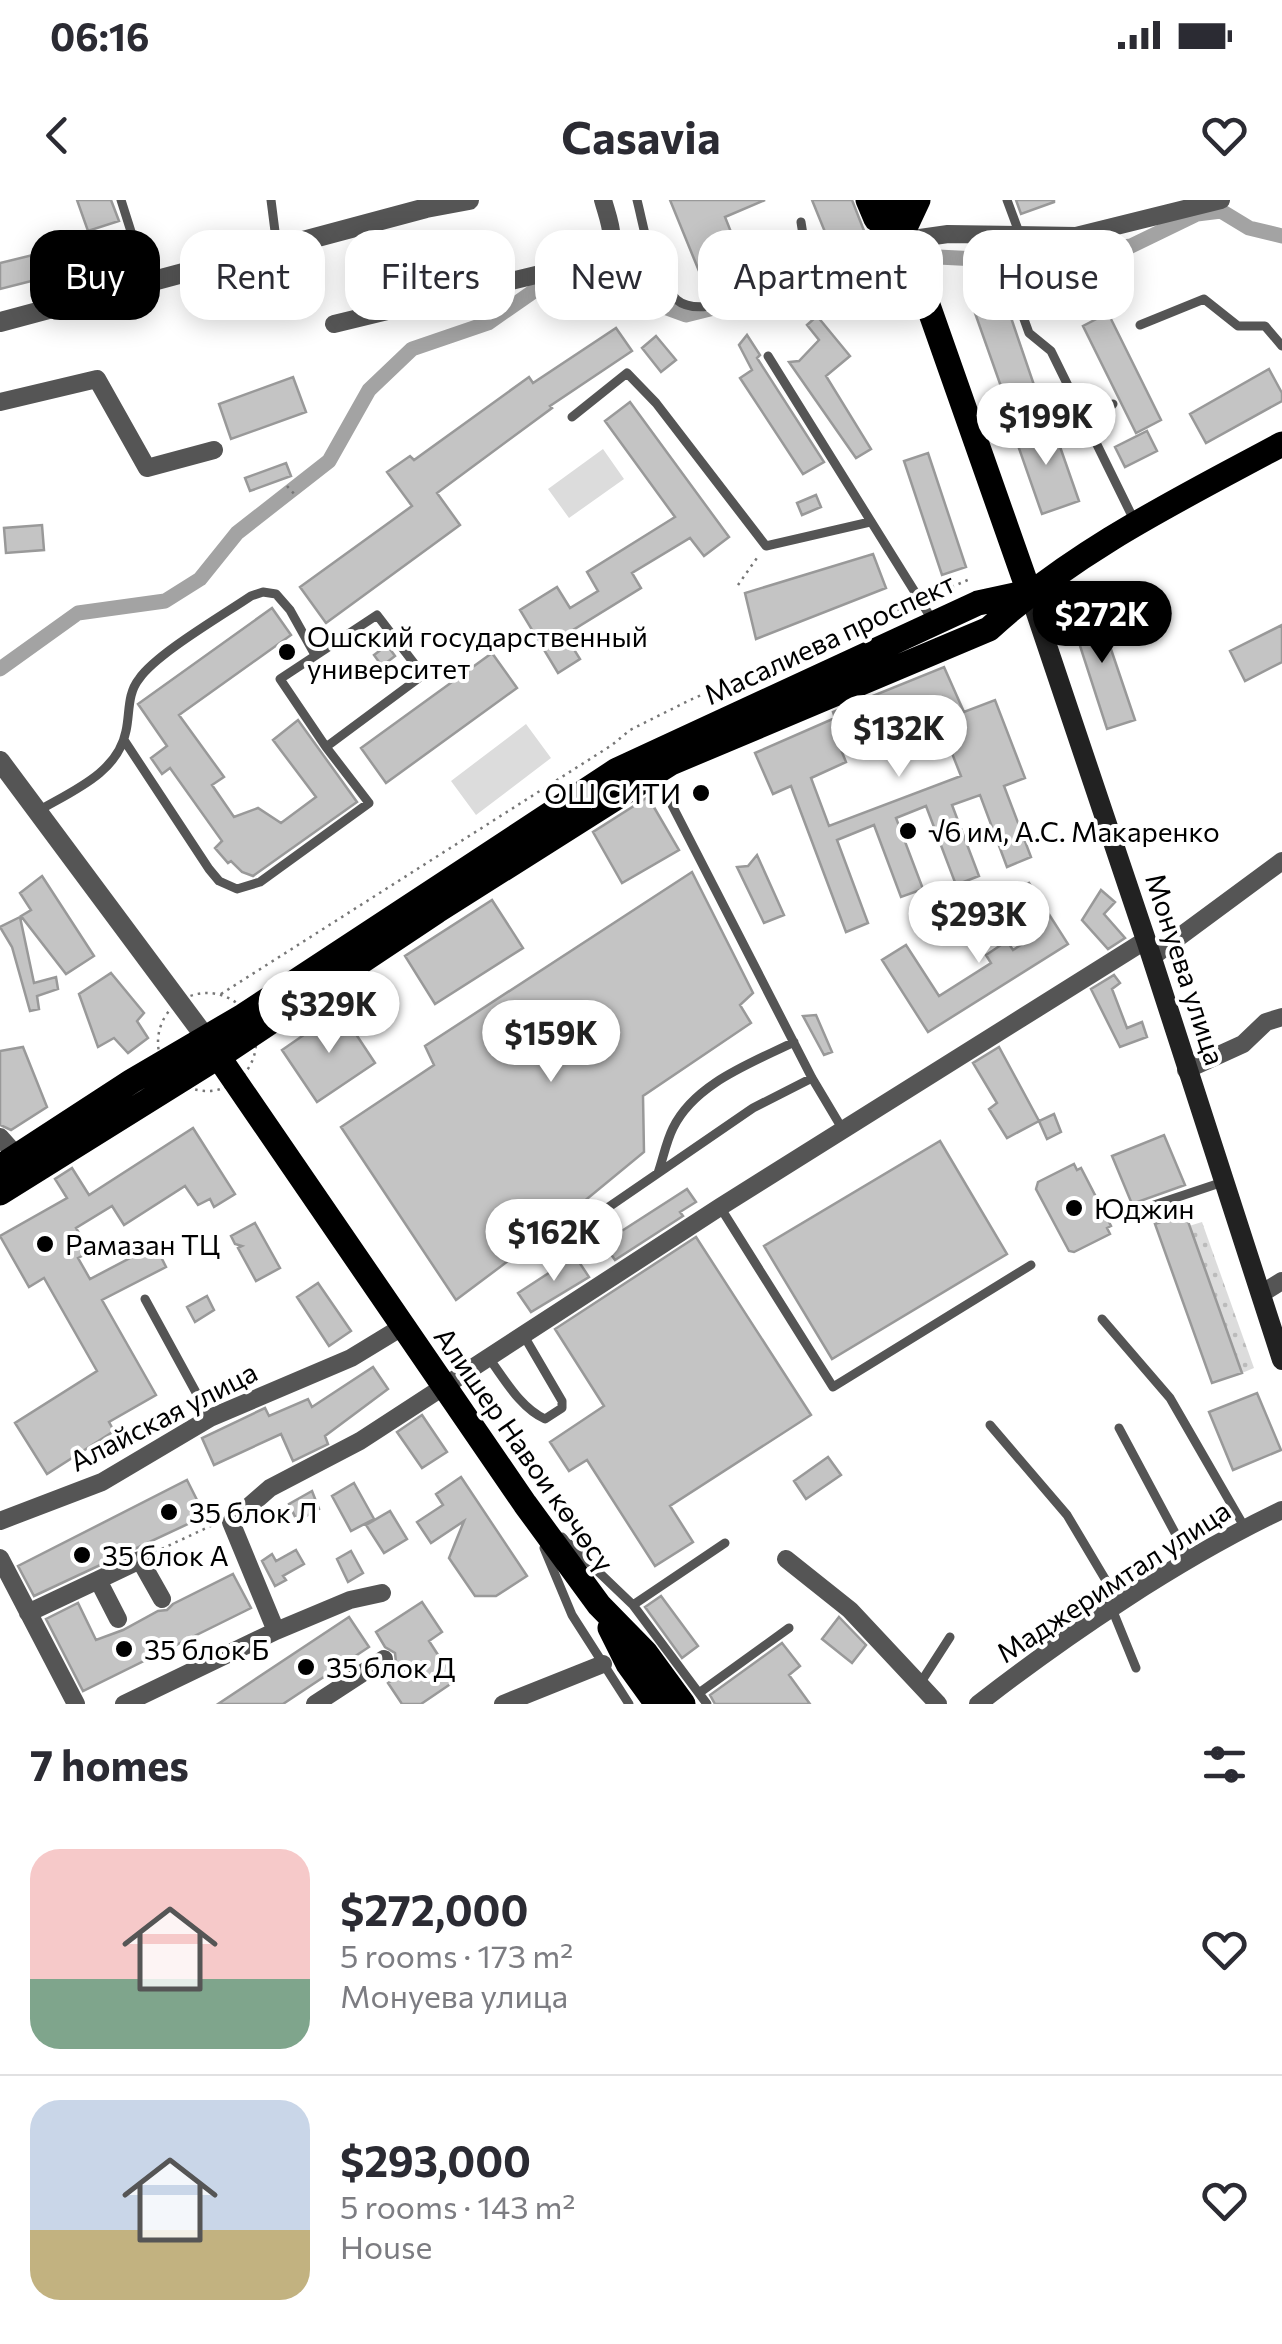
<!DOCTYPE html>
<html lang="en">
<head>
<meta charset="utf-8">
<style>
	:root { --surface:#fff; --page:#f7f7f7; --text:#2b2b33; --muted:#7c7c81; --line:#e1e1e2; --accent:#000 }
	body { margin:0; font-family:Commissioner,sans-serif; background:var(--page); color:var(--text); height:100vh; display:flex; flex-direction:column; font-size:38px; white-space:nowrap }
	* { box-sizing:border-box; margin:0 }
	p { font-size:32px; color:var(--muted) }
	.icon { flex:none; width:55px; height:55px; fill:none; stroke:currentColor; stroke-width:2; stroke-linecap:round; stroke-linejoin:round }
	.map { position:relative; height:1504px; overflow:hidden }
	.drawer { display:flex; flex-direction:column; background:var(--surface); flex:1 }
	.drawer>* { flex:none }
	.top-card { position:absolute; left:30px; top:30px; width:1222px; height:90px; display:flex; gap:20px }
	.price { position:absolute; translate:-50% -85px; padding:0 22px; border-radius:35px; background:#fff; color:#222; font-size:32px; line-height:65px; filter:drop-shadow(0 2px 5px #0008) }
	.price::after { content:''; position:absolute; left:50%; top:60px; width:30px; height:22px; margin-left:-15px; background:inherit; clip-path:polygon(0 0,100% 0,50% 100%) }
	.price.selected { background:var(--accent); color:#fff }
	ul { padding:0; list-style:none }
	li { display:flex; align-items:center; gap:30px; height:250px; padding:0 30px }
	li+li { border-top:2px solid var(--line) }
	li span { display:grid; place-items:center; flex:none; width:280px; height:200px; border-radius:30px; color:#555 }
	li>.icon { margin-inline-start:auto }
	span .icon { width:120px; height:120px; fill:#fffc; stroke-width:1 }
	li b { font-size:42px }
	h2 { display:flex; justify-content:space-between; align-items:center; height:120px; padding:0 30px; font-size:42px }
	.chip { padding:0 35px; border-radius:30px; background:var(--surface); box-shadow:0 5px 25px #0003; font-size:35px; line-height:90px }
	.chip.selected { background:var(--accent); color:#fff }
	.status { display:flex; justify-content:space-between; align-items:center; height:70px; padding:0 50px; background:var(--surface); direction:ltr }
	.status svg { height:28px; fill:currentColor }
	header { display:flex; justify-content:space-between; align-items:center; height:130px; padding:0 30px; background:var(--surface); font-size:45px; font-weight:700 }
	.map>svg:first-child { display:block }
	.grass { fill:url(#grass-dots) }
	.pitch { fill:#dcdcdc }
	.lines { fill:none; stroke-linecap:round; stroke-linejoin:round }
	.canal { stroke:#a3a3a3; stroke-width:15 }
	.building { fill:#c4c4c4; stroke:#999; stroke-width:2.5; fill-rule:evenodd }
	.path { stroke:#777; stroke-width:2.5; stroke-dasharray:2.5 5; stroke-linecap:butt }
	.service { stroke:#555; stroke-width:9 }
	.minor { stroke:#555; stroke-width:18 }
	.tertiary { stroke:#555; stroke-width:20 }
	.secondary { stroke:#222; stroke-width:20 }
	.primary { stroke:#000; stroke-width:25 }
	.poi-dot { fill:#000; stroke:#fff; stroke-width:4 }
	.labels { text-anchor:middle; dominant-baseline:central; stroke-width:8; stroke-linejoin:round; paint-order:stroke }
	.poi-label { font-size:28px; fill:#000; stroke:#fff; text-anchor:start }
	.street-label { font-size:28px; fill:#000; stroke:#fff }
</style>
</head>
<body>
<div class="status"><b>06:16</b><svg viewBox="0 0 49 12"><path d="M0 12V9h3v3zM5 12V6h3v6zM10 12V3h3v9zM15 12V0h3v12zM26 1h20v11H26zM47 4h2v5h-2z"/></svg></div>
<header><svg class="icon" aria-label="back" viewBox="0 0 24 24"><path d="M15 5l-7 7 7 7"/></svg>Casavia<svg class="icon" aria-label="heart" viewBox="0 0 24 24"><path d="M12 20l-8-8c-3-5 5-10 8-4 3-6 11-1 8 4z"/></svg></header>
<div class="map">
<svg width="1282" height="1504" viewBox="0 0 1282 1504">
	<defs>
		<pattern id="grass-dots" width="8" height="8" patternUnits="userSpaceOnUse" patternTransform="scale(2.5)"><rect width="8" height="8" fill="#dcdcdc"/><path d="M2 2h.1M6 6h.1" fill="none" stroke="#bbb" stroke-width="1.8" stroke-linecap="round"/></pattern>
	</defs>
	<rect width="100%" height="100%" fill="#fff"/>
	<path class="grass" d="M1202,1022L1254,1168L1242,1173L1189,1026Z"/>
	<path class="pitch" d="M603,249L624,279L569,318L548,289Z
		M526,524L551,558L476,615L451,581Z"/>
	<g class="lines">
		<path class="canal" d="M768,90L836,57L879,54L1017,61L1131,46L1197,14L1221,11L1249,28L1282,36
			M0,469L78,413L165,401L200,379L237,333L329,261L369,190L412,149L488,123L544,84L582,77L686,115L718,107"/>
	</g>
	<path class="building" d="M77,0H111L119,21L88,31Z
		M670,0H765L725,17L752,85L710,98Z
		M812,0H852L870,46L836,59Z
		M1016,0H1054V2L1021,14Z
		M37,54L43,78L0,89V63Z
		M1006,103L1034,185L1004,195L975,113Z
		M1108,113L1161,220L1136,233L1083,126Z
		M817,116L850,156L826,176L871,249L856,258L789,162L799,161L819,140L807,125Z
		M616,128L632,151L550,206L552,208L437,293L460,325L326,423L300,387L412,306L387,272L410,256L414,260L529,177L533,183Z
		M747,135L760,155L757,158L824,262L803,274L740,178L752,170L739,145Z
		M656,136L676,160L661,172L642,148Z
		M1269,169L1282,193V201L1206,243L1190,214Z
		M293,177L306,212L231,239L219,204Z
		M630,202L729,337L704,356L690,338L632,373L641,388L565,435L580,459L558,473L520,410L557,387L570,408L598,391L587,372L675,317L605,221Z
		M1051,221L1079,301L1042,314L1014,234Z
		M1147,231L1157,251L1125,267L1115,247Z
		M928,253L966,367L942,375L904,261Z
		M286,263L291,276L250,291L245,278Z
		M816,295L821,307L802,315L797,303Z
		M42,325L44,350L6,353L4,328Z
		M873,354L886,388L756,439L745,393Z
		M1095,402L1135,520L1107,529L1069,412Z
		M272,408L291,435L179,515L224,577L212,585L234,617L258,608L281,623L316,597L273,540L298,520L357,602L253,676L242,672L231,661L228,663L215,648L222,641L170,568L162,574L151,558L167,546L138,504Z
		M1282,425V462L1245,481L1230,451Z
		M387,445L395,456L382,466L374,455Z
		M492,453L517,488L386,583L361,548Z
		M944,467L964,512L995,500L1025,578L1004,586L1031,657L1007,667L980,595L952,605L979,676L956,685L926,606L896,618L923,689L901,697L874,625L837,640L868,723L846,732L791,586L773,594L755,553L835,518L833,512ZM921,508L923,513L934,508L961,576L829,626L811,578L846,562L837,540Z
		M648,597L679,650L622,683L593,632Z
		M757,655L784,715L764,723L737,667L748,666Z
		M692,672L753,793L740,805L751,823L643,896L644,952L548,1031L456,1100L341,927L434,865L425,846Z
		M42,676L94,756L66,774L21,716L31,710L20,693Z
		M1029,683L1068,744L928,832L882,760L906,745L939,796L991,763L986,755L1007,741L1013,750L1033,737L1008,697Z
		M1101,690L1115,702L1104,714L1125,738L1108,749L1082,720Z
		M492,700L523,748L435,804L405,756Z
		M20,717L34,783L56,777L58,789L37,796L39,809L30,811L12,747L0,727Z
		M111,773L144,813L137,821L148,838L128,853L114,838L98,847L79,794Z
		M1114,775L1120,783L1112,789L1127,828L1142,822L1147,837L1120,847L1091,789Z
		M340,810L375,863L317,902L282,850Z
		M816,815L832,852L824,855L803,816Z
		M23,847L47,907L11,930L0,925V851Z
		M999,847L1039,921L1007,938L989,909L997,903L973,863Z
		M1054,914L1061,932L1047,939L1039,921Z
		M193,928L235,994L214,1007L210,999L198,1005L185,986L124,1025L112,1006L76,1028L90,1052L78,1058L90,1079L155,1045L166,1067L102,1100L156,1195L109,1222L114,1231L47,1274L15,1223L97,1171L44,1078L29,1087L0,1036L67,998L55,979L72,968L89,995Z
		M1164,935L1185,985L1132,1004L1112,956Z
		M940,941L1007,1054L832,1159L764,1046Z
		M1074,964L1077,970L1081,968L1111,1026L1107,1028L1110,1034L1074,1052L1069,1051L1036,989L1038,982Z
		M687,989L696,1002L680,1012L683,1016L615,1060L603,1043Z
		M1185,1013L1242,1173L1212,1183L1155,1024Z
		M255,1023L280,1068L256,1081L238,1048L242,1046L235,1044L231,1036Z
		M696,1037L811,1215L670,1306L693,1342L655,1366L587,1260L569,1271L550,1242L604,1206L555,1129Z
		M575,1056L589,1077L531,1112L518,1093Z
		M318,1083L351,1131L329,1146L297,1097Z
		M207,1096L214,1110L195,1122L187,1107Z
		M373,1167L388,1189L325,1236L328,1244L293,1261L281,1234L214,1265L202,1238L265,1208L269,1216L308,1199L312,1207Z
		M1257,1193L1281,1250L1233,1270L1209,1212Z
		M422,1215L447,1252L422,1268L397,1232Z
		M828,1257L841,1275L806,1299L794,1281Z
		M461,1277L527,1376L496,1396H475L449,1358L464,1321L431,1343L417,1322L443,1305L436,1294Z
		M187,1280L205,1316L34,1396L18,1366Z
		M354,1283L374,1319L351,1331L332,1296Z
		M312,1291L319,1309L297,1321L289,1304Z
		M390,1311L407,1339L384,1353L366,1325Z
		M296,1350L304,1364L283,1376L286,1380L275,1386L262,1361L272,1354L276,1361Z
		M351,1351L363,1373L348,1382L337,1359Z
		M233,1374L251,1408L83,1491L46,1419L78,1403L96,1440L123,1430L158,1411L167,1410L173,1404Z
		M661,1396L698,1446L682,1458L645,1407Z
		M422,1402L442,1432L429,1441L455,1481L421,1504H402L388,1483L403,1473L396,1462L395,1453L385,1447L376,1432Z
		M349,1417L369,1447L283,1504H218Z
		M839,1417L866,1445L852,1463L822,1439Z
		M782,1443L800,1466L789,1475L810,1504H715L710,1495Z"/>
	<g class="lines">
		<path class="path" d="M287,286L297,297
			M738,385L759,355
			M931,396L970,379
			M158 842a49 49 0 1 1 98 0a49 49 0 1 1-98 0Z
			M221,794L612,545L630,530L690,500L910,405
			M155,1352L215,1324"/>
		<path class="service" d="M121,0L147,82
			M271,0L277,47
			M637,0C645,31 651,78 677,100C703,123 795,83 806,54L801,22
			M1007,0L1020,35
			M1042,76L1012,86L1029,133L1051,151L1134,320
			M1140,125L1204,99L1238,126H1265L1282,146
			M768,156L933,421
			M572,217L627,173L656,203L766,346L870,322
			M1091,231L1113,204
			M124,540L209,669L219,681L237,689L260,682L369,603L326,547L423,475L377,415L280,479L326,547
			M656,574L812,878L843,930
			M38,611C72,591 118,573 126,531C130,513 127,494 139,479C156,454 223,415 251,396L263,392L276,394L290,410L314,453
			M658,973C663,959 666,942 673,928C695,883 752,863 794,842
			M720,1007L833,1187L1031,1065
			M1136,1011L1223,982
			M600,1013L753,908L812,878
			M145,1099L210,1218
			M1102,1119L1170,1198L1245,1328
			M488,1157C504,1178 520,1208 545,1219L562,1208V1201L524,1136
			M990,1225L1067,1315L1120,1404
			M1119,1228L1189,1359
			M562,1337L633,1405L707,1504
			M544,1348L572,1415L629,1504
			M633,1405L725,1343
			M1112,1409L1136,1468
			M921,1482L950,1437
			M699,1493L789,1428"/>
		<path class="minor" d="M906,40L948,34L1076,36L1221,0
			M334,124L598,60C621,46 609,22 603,0
			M0,202L97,179L147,268L214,250
			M1152,757L1282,661
			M1186,870L1243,844L1266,822L1282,817
			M0,937L17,956
			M1261,1094L1282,1081
			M0,1321L102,1282L210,1218L351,1158L402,1127
			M0,1358L76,1504
			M786,1359L850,1410L938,1504
			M98,1380L140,1360L162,1399
			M28,1413L98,1380L118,1419
			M276,1431L231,1322L270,1288L360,1241L720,1007L1146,740
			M124,1504L276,1431L350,1400L382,1393
			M315,1504L384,1459
			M503,1504L603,1464
			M978,1504C1068,1434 1179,1359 1282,1310"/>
		<path class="tertiary" d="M0,122L426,8L469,0
			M0,561L206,838"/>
		<path class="secondary" d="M1029,392L1146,740L1282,1160"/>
		<path class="primary" d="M868,0L876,19L903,32
			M891,0L1029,392
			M903,32L918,0
			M211,846L525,1304L599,1405L645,1452L683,1504
			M0,967L132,881L243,816L617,570L978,403L1029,392
			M0,993L218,857L437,711L671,563L989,429C1075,350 1180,299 1282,244
			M610,1428L628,1464L657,1504"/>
	</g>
	<g class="poi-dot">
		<circle cx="287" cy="452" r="10"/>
		<circle cx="701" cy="593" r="10"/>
		<circle cx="908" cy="631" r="10"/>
		<circle cx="1074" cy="1008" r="10"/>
		<circle cx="45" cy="1044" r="10"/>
		<circle cx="169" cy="1312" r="10"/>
		<circle cx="82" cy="1355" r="10"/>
		<circle cx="124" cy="1449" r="10"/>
		<circle cx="306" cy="1467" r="10"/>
	</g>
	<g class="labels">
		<g class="poi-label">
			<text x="307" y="436">Ошский государственный<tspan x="307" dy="32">университет</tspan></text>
			<text x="681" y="593" text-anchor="end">ОШ СИТИ</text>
			<text x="928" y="631">√6 им, А.С. Макаренко</text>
			<text x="1094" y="1008">Юджин</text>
			<text x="65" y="1044">Рамазан ТЦ</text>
			<text x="189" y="1312">35 блок Л</text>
			<text x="102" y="1355">35 блок А</text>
			<text x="144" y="1449">35 блок Б</text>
			<text x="326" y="1467">35 блок Д</text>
		</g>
		<g class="street-label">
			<text transform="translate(829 438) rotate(-25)">Масалиева проспект</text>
			<text transform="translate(1186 769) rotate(72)">Монуева улица</text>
			<text transform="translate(163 1216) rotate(-27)">Алайская улица</text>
			<text transform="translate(525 1249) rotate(55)">Алишер Навои көчөсү</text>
			<text transform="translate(1113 1381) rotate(-33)">Маджеримтал улица</text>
		</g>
	</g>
</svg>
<b class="price" style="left:1046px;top:268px">$199K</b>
<b class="price selected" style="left:1102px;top:466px">$272K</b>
<b class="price" style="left:899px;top:580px">$132K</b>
<b class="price" style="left:979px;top:766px">$293K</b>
<b class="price" style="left:329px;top:856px">$329K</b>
<b class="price" style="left:551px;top:885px">$159K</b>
<b class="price" style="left:554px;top:1084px">$162K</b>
<div class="top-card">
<a class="chip selected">Buy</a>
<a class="chip">Rent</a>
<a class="chip">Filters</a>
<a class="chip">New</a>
<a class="chip">Apartment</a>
<a class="chip">House</a>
</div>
</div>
<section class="drawer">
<h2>7 homes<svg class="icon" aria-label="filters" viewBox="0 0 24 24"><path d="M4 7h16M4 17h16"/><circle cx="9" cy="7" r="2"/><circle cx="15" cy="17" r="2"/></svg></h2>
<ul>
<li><span style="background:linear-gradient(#f6c9c9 65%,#7fa58c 0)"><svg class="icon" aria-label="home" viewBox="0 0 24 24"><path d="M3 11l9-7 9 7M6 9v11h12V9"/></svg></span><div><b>$272,000</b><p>5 rooms · 173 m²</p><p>Монуева улица</p></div><svg class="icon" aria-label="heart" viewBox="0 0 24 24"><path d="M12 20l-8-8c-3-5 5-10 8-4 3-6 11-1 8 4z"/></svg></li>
<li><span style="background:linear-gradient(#c9d6e8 65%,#c2b280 0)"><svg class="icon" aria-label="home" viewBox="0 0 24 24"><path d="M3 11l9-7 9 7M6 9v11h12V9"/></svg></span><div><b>$293,000</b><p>5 rooms · 143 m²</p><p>House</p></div><svg class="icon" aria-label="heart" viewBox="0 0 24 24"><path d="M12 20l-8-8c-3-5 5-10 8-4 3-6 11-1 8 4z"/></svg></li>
</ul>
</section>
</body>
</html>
